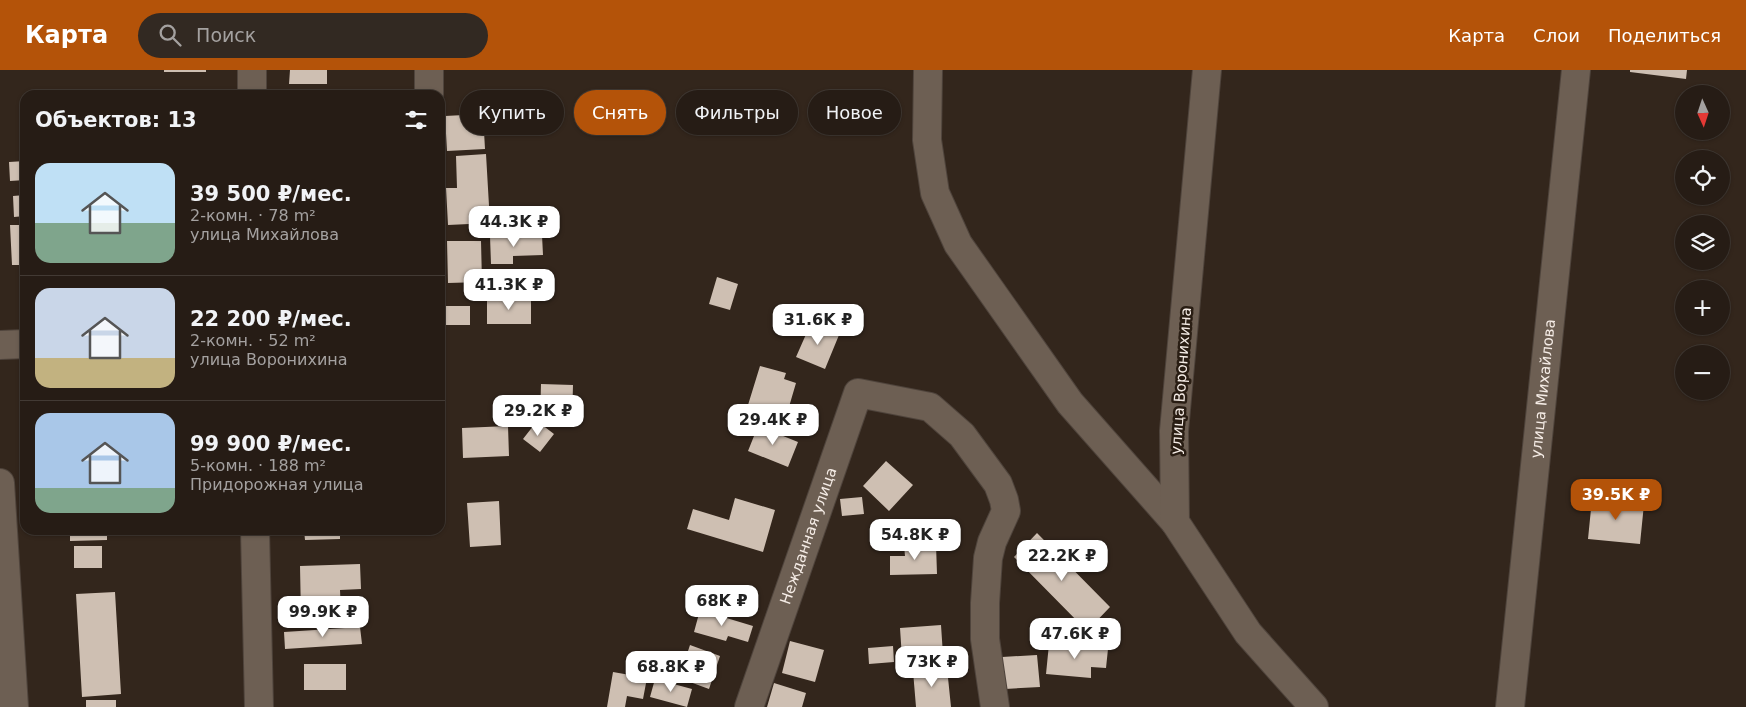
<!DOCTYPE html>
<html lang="ru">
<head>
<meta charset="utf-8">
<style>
	:root { --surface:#261c15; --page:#322922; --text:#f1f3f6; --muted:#a4a1a0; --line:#423a34; --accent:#b45309 }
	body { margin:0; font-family:"DejaVu Sans",sans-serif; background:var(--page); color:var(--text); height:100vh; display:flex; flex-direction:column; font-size:19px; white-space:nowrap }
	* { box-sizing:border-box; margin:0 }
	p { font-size:16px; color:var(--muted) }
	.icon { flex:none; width:28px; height:28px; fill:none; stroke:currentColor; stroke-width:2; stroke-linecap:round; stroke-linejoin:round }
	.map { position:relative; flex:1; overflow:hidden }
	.side { position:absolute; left:20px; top:20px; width:425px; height:445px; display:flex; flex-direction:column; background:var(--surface); border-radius:15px; box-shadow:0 1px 4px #0004,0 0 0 1px var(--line) }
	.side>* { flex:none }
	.banner { position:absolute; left:460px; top:20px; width:475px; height:45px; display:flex; gap:10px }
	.needle { width:32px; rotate:177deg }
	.buttons { position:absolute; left:1675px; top:15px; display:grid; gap:10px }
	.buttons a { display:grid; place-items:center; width:55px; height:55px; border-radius:50%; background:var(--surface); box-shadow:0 1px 4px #0004,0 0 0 1px var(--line); font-size:25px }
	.price { position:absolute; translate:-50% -42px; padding:0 11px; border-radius:10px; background:#fff; color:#222; font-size:16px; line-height:32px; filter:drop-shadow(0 1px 2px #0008) }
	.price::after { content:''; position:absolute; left:50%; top:30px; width:15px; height:11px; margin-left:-8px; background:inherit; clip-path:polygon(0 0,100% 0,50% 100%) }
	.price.current { background:var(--accent); color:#fff }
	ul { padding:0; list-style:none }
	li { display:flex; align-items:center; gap:15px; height:125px; padding:0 15px }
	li+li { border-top:1px solid var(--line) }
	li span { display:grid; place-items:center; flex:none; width:140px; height:100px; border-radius:15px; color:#555 }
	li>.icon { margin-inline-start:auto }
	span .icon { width:60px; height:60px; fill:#fffc; stroke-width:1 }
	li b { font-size:21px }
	h2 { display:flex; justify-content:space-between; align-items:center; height:60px; padding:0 15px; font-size:21px }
	.tag { padding:0 18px; border-radius:22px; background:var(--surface); box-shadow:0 1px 4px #0004,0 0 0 1px var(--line); font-size:18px; line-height:45px }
	.tag.current { background:var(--accent); color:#fff }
	header { display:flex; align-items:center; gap:30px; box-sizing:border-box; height:70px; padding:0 25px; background:var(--accent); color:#fff }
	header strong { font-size:24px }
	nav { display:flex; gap:28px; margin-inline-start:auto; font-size:18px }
	.search { width:350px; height:45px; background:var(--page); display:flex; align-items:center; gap:12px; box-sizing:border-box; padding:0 18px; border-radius:28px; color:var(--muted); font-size:19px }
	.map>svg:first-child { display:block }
	.building { fill:#cebfb2 }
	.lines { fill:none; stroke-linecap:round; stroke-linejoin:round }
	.minor-casing { stroke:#4f443c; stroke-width:30 }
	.minor { stroke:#6d5f53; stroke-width:28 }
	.labels { text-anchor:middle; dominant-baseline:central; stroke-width:5; stroke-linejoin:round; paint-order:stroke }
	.street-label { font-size:15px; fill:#f5ece6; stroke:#291d13 }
</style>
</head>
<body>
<header>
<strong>Карта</strong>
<div class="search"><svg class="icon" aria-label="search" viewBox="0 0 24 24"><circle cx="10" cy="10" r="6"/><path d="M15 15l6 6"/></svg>Поиск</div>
<nav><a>Карта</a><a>Слои</a><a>Поделиться</a></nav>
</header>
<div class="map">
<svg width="1746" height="637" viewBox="0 0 1746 637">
	<rect width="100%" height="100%" fill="#33261c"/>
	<path class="building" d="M164,0H206V2H164Z
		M290,0H327V14H289Z
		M1630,0H1687L1686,9L1630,2Z
		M294,20H347V25H294Z
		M483,44L485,79L447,81L445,46Z
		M486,84L490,153L448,155L446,118H457L456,86Z
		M25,91V110L10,111L9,92Z
		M25,125V146L14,147L13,126Z
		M10,155H25V195H12Z
		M542,165L543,185L513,186V194H491L490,166Z
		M447,171H481L482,212L448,213Z
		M717,207L738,214L730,240L709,234Z
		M487,228H531V254H487Z
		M441,236H470V255H441Z
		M811,253L839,265L825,299L796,287Z
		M760,296L786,303L784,309L796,313L786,347L748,335Z
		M541,314L573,315L572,352L540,351Z
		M537,351L554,364L540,382L523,369Z
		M508,356L509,386L463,388L462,358Z
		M758,356L798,372L788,397L748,381Z
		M886,391L913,415L889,441L863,416Z
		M862,427L864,444L842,446L840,429Z
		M735,428L775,440L763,482L687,459L693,439L729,450Z
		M1592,429L1644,434L1640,474L1588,469Z
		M499,431L501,475L470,477L467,433Z
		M70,460H107V470L70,471Z
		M304,460H340V469L305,470Z
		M1037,463L1110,537L1087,561L1014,487Z
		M936,474L937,504L890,505V486H905L904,475Z
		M74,476H102V498H74Z
		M360,494L361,519L340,520L341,544L301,546L300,496Z
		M115,522L121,624L82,627L76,524Z
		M700,540L753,556L748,572L728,566L726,571L694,562Z
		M941,555L943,585L902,588L900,558Z
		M360,557L362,574L285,579L284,562Z
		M790,571L824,580L815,612L782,603Z
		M1049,574L1108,579L1106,598L1091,597V608L1046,604Z
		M690,575L720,586L709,619L679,608Z
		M893,576L894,592L869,594L868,578Z
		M1037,585L1040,617L1005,619L1002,587Z
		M304,594H346V620H304Z
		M947,598L951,637H916L913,601Z
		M613,602L647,608L643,629L627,626L625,637H607Z
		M655,609L692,619L687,637L650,627Z
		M774,613L806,623L802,637H767Z
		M86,630H116V637H86Z"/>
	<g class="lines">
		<g class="minor-casing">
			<g id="minor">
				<path d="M928,0L927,70L935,123L958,174L1070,333L1175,452"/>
				<path d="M1207,0L1174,361L1175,452L1248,563L1314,637"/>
				<path d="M252,25V0"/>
				<path d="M429,25V0"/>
				<path d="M0,275L25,274"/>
				<path d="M0,413L14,637"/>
				<path d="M255,460L259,637"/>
				<path id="s1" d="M749,637L858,323L930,337L962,365L998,414L1004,430L1006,441L992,472L988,488L985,533V569L995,637"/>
				<path id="s2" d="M1510,637L1576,0"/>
			</g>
		</g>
		<use href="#minor" class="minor"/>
	</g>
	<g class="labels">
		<g class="street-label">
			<text transform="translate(1181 311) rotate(-86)">улица Воронихина</text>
			<text stroke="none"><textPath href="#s2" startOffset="320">улица Михайлова</textPath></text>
			<text stroke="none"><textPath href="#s1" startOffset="181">Нежданная улица</textPath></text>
		</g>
	</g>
</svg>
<div class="buttons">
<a><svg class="needle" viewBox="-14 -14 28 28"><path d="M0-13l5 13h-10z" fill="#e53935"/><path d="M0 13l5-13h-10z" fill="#a4a1a0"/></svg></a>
<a><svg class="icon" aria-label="locate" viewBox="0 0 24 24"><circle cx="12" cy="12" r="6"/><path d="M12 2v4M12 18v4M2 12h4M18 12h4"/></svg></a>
<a><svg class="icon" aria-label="layers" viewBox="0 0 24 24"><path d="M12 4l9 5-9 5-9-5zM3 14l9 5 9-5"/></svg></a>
<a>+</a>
<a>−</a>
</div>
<b class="price" style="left:514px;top:178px">44.3K ₽</b>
<b class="price" style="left:509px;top:241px">41.3K ₽</b>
<b class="price" style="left:818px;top:276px">31.6K ₽</b>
<b class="price" style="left:538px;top:367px">29.2K ₽</b>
<b class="price" style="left:773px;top:376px">29.4K ₽</b>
<b class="price current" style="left:1616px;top:451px">39.5K ₽</b>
<b class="price" style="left:915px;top:491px">54.8K ₽</b>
<b class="price" style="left:1062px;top:512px">22.2K ₽</b>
<b class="price" style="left:722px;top:557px">68K ₽</b>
<b class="price" style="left:323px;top:568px">99.9K ₽</b>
<b class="price" style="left:1075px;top:590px">47.6K ₽</b>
<b class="price" style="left:932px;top:618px">73K ₽</b>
<b class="price" style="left:671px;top:623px">68.8K ₽</b>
<div class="banner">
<a class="tag">Купить</a>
<a class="tag current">Снять</a>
<a class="tag">Фильтры</a>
<a class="tag">Новое</a>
</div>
<section class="side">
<h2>Объектов: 13<svg class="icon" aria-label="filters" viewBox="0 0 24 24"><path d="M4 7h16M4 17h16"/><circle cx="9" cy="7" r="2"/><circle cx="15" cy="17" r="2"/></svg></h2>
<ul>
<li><span style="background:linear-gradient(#bfe0f5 60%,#7fa58c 0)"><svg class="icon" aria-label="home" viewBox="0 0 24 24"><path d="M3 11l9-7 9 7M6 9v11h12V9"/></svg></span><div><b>39 500 ₽/мес.</b><p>2-комн. · 78 m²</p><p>улица Михайлова</p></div></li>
<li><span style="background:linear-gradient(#c9d6e8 70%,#c2b280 0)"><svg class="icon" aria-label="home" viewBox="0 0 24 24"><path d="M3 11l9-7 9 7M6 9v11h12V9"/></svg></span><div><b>22 200 ₽/мес.</b><p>2-комн. · 52 m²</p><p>улица Воронихина</p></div></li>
<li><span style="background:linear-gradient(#a9c7e8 75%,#7fa58c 0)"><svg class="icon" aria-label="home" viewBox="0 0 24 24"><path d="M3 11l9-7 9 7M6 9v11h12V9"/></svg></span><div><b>99 900 ₽/мес.</b><p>5-комн. · 188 m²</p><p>Придорожная улица</p></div></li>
</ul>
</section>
</div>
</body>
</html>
